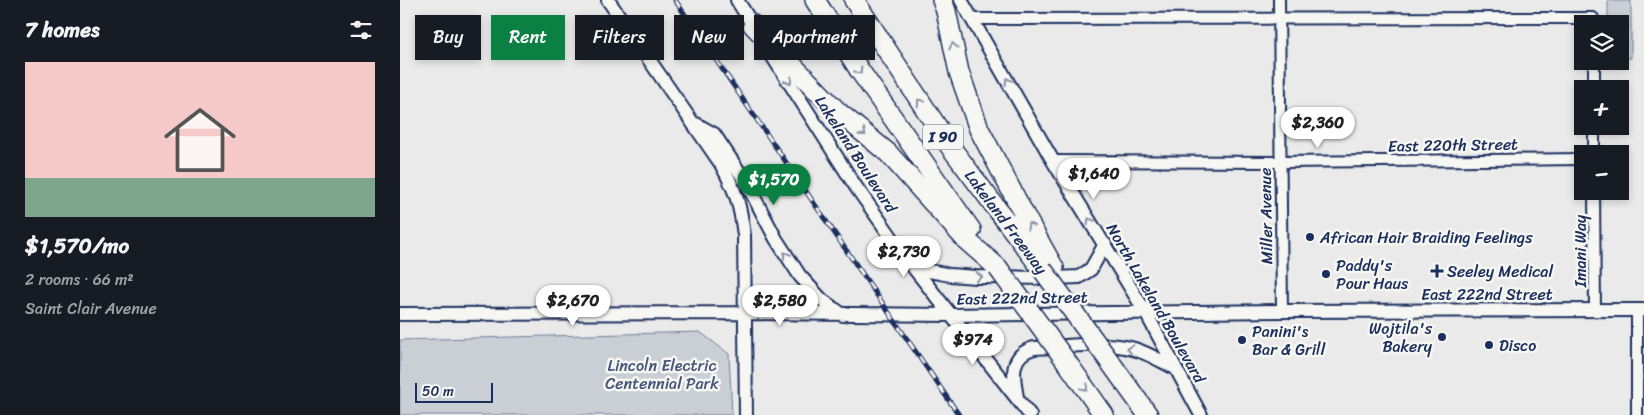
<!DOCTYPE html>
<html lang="en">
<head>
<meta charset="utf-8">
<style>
	:root { --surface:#171b24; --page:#242831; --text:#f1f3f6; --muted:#9ea1a6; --accent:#0b8043 }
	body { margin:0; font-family:Sriracha,sans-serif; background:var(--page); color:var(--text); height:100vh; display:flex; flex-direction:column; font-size:19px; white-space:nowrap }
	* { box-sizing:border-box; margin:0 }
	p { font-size:16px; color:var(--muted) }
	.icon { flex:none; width:28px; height:28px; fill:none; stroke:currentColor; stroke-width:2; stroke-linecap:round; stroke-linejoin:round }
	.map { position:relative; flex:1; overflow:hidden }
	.drawer { display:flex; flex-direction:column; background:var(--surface); width:400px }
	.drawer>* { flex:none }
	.top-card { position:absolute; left:15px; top:15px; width:475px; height:45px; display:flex; gap:10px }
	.fabs { position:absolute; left:1174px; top:15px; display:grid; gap:10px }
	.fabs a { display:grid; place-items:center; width:55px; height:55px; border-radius:0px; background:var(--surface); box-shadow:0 2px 8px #0003; font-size:25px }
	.scale { position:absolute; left:15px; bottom:12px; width:78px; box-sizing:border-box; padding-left:5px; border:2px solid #1b2f5e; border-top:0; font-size:14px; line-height:18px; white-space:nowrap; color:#1b2f5e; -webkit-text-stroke:4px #f6f6f2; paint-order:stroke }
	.price { position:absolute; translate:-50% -42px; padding:0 11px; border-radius:18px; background:#fff; color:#222; font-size:16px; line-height:32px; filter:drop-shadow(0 1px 2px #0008) }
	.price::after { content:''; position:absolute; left:50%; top:30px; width:15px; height:11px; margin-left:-8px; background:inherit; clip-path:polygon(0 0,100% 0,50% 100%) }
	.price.on { background:var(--accent); color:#fff }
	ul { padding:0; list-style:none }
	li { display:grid; align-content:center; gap:10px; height:265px; padding:0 25px }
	li span { display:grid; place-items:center; height:155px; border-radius:0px; color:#555 }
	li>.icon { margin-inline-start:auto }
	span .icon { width:90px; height:90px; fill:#fffc; stroke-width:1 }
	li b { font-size:21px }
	h2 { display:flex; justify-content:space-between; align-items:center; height:60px; padding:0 25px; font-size:21px }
	.pill { padding:0 18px; border-radius:0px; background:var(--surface); box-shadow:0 2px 8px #0003; font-size:18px; line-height:45px }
	.pill.on { background:var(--accent); color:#fff }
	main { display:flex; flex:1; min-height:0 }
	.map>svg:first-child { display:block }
	.green { fill:#caced5; stroke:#727e9a }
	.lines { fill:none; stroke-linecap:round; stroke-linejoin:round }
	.minor-casing { stroke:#1b2f5e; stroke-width:14 }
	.tertiary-casing { stroke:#1b2f5e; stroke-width:16 }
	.motorway-casing { stroke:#1b2f5e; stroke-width:22 }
	.minor { stroke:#f6f6f2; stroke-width:10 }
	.tertiary { stroke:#f6f6f2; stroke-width:12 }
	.motorway { stroke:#f6f6f2; stroke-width:19 }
	.rail-casing { stroke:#1b2f5e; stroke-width:5 }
	.rail { stroke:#f6f6f2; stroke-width:3; stroke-dasharray:9; stroke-linecap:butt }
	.motorway-bridge-casing { stroke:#1b2f5e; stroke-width:22; stroke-linecap:butt }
	.motorway-bridge { stroke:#f6f6f2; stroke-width:19 }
	.oneway { stroke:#8892a8 }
	.poi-dot { fill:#1b2f5e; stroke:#f6f6f2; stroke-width:2 }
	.labels { text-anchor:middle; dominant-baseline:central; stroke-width:5; stroke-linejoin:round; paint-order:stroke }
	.shield { fill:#f6f6f2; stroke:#5d6b8a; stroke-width:1 }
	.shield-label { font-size:15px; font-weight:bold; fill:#1b2f5e }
	.street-label { font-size:16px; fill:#1b2f5e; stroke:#f6f6f2 }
	.poi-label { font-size:16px; fill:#1b2f5e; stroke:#f6f6f2; text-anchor:start }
	.park-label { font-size:16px; fill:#47577c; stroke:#f6f6f2 }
</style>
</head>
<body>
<main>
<section class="drawer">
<h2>7 homes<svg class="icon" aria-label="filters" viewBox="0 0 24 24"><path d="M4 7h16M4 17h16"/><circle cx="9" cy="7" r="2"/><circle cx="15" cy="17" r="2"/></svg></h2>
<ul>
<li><span style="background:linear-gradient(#f6c9c9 75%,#7fa58c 0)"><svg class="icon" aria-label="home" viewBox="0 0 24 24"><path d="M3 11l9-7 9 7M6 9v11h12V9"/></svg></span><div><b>$1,570/mo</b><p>2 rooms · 66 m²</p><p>Saint Clair Avenue</p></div></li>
</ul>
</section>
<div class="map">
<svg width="1244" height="415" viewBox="0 0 1244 415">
	<rect width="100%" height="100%" fill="#e9eae9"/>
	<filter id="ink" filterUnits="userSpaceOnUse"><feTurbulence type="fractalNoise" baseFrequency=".02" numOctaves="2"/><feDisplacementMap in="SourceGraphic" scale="10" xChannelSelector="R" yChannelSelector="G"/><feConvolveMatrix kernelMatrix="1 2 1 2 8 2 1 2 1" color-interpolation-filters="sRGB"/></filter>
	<g filter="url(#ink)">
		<path class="green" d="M1208,1H1231V58H1220V24H1208Z
			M300,332L329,354L332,415H0V340Z"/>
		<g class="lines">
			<g class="minor-casing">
				<path id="minor" d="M879,0L882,311
					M573,19L1193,18V24
					M1194,61V89
					M1194,126V154
					M653,161L880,162L1182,159
					M1194,191L1195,310
					M1237,415V310"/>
			</g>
			<g class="tertiary-casing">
				<path id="tertiary" d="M208,0L321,164C336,191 340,204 344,235L346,415
					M337,0L357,32
					M561,0L653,161L746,313L801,415
					M369,51L456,187L509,262L630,415
					M296,124L314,134L346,182L376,239L400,276L422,300L443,315
					M514,268L550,275L576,277L655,278L679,277L691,269L705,244
					M0,314L346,313L550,315L882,311L1244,310
					M617,397C613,376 609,355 634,348C663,347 696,342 725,347C743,350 759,360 775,368"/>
			</g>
			<g class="motorway-casing">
				<path id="motorway" d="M415,0L460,71L571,230
					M454,0L549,145L642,269
					M542,0L546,11L559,72L579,129L626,218L654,268
					M353,25L437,111L488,153L566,240L598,268
					M666,361L704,415
					M710,362L748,415"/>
			</g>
			<use href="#minor" class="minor"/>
			<use href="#tertiary" class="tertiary"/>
			<use href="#motorway" class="motorway"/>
			<g class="rail-casing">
				<path id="rail" d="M275,0L559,415"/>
			</g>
			<use href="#rail" class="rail"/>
			<g class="motorway-bridge-casing">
				<path id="motorway-bridge" d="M598,268L666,361
					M642,269L710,362"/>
			</g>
			<use href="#motorway-bridge" class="motorway-bridge"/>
		</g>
		<defs><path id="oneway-chevron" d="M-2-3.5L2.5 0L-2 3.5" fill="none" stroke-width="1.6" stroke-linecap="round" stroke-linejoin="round" transform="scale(1.25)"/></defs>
		<g class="oneway">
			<use href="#oneway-chevron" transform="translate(553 46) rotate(-102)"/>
			<use href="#oneway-chevron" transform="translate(459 71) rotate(57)"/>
			<use href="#oneway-chevron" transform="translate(389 81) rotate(57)"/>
			<use href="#oneway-chevron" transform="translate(608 81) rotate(-119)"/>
			<use href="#oneway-chevron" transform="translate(520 102) rotate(-124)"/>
			<use href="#oneway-chevron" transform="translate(463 133) rotate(40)"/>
			<use href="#oneway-chevron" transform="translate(690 221) rotate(-122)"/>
			<use href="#oneway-chevron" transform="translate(630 226) rotate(-120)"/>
			<use href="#oneway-chevron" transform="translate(386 255) rotate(-123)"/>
			<use href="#oneway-chevron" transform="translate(579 277) rotate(1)"/>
			<use href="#oneway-chevron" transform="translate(730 349) rotate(-166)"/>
			<use href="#oneway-chevron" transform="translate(685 388) rotate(56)"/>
		</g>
	</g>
	<g class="poi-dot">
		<circle cx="910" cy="237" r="5"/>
		<path d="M1034.5 263.5h5v5h5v5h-5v5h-5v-5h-5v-5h5z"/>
		<circle cx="926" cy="274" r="5"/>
		<circle cx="1042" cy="337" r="5"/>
		<circle cx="842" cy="340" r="5"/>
		<circle cx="1089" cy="345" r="5"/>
	</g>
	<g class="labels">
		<rect class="shield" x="523" y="124.5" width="40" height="25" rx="4"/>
		<g class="shield-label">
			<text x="543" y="137">I 90</text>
		</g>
		<g class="street-label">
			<text transform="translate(1053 145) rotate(-1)">East 220th Street</text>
			<text transform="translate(456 154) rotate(57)">Lakeland Boulevard</text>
			<text transform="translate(866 216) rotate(-91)">Miller Avenue</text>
			<text transform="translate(606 222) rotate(53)">Lakeland Freeway</text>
			<text transform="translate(1180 251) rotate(-90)">Imani Way</text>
			<text x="1087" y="294">East 222nd Street</text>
			<text transform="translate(622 298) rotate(-1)">East 222nd Street</text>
			<text transform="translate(756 303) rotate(60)">North Lakeland Boulevard</text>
		</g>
		<g class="poi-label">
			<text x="920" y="237">African Hair Braiding Feelings</text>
			<text x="936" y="265">Paddy's<tspan x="936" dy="18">Pour Haus</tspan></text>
			<text x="1047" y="271">Seeley Medical</text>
			<text x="1032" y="328" text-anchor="end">Wojtila's<tspan x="1032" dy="18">Bakery</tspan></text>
			<text x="852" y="331">Panini's<tspan x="852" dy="18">Bar &amp; Grill</tspan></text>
			<text x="1099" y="345">Disco</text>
		</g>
		<g class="park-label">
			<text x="262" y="365">Lincoln Electric<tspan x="262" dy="18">Centennial Park</tspan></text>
		</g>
	</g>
</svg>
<div class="fabs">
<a><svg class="icon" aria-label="layers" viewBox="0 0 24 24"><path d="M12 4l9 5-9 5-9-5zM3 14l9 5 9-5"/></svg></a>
<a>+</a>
<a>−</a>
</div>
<div class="scale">50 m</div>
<b class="price" style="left:918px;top:149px">$2,360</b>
<b class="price" style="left:694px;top:200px">$1,640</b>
<b class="price on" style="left:374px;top:206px">$1,570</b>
<b class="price" style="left:504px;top:278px">$2,730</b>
<b class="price" style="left:173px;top:327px">$2,670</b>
<b class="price" style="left:380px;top:327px">$2,580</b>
<b class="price" style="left:573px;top:366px">$974</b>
<div class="top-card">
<a class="pill">Buy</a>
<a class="pill on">Rent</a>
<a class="pill">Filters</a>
<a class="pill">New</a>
<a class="pill">Apartment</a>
</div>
</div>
</main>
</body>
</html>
